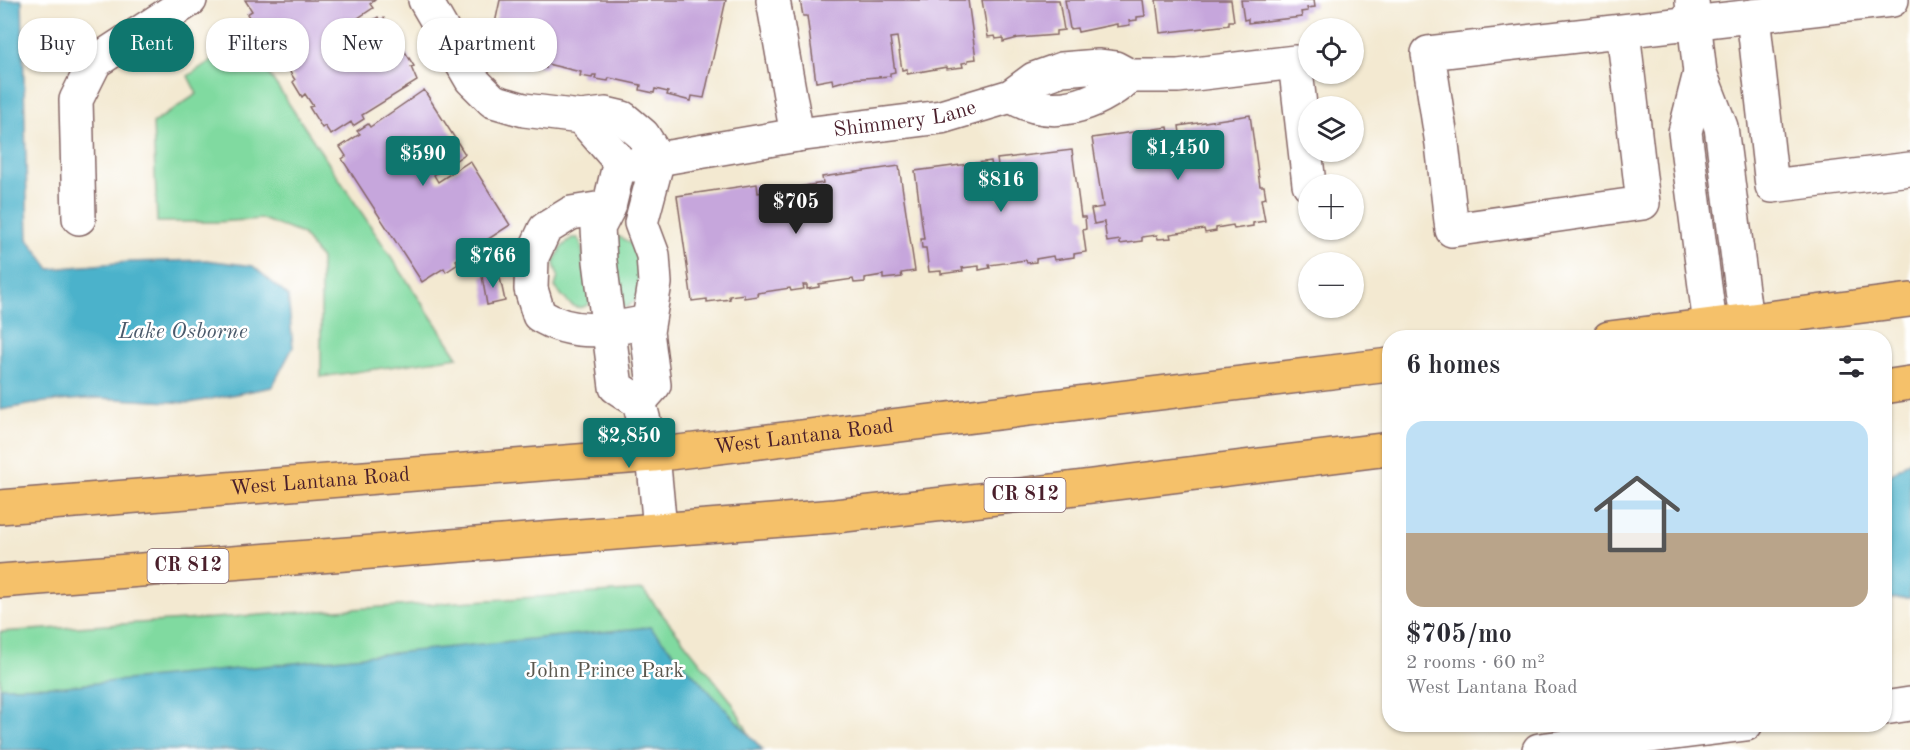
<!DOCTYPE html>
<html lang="en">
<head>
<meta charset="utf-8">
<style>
	:root { --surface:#fff; --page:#f2f2f3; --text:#2b2b33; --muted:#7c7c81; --line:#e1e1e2; --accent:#0f766e }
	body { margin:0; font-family:"Old Standard TT",serif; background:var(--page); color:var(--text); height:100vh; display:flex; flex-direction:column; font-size:22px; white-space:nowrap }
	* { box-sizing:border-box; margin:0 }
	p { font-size:20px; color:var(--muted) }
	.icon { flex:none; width:33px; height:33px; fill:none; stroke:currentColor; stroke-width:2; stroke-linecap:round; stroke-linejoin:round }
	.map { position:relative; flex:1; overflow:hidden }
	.sheet { position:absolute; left:1382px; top:330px; width:510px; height:402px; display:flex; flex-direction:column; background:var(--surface); border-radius:24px; box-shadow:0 2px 4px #0004 }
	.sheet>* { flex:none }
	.top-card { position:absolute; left:18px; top:18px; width:570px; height:54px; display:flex; gap:12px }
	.buttons { position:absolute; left:1298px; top:18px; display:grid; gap:12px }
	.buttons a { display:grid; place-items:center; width:66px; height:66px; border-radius:50%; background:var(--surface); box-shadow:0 2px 4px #0004; font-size:30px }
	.price { position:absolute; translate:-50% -51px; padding:0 14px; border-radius:6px; background:var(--accent); color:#fff; font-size:20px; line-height:39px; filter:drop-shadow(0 2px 3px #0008) }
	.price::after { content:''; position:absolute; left:50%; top:36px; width:18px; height:14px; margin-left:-9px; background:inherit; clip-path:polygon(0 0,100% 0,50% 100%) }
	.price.current { background:#222; color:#fff }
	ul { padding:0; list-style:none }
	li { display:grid; align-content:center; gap:12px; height:318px; padding:0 24px }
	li+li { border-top:2px solid var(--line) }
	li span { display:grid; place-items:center; height:186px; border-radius:18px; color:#555 }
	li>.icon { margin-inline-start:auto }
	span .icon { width:108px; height:108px; fill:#fffc; stroke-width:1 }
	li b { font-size:26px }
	h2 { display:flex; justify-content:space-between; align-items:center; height:72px; padding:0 24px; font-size:26px }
	.tag { padding:0 21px; border-radius:24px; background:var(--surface); box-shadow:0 2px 4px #0004; font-size:21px; line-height:54px }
	.tag.current { background:var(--accent); color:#fff }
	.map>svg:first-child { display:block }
	.green { fill:#80daa0; stroke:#657c66; stroke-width:1.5 }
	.water { fill:#4cb2cb; stroke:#4b687b; stroke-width:1.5 }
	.building { fill:#c6a6dc }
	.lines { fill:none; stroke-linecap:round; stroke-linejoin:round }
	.minor-casing { stroke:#856665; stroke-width:36 }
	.major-casing { stroke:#856665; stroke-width:36 }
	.minor { stroke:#fff; stroke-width:33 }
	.major { stroke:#f5c16b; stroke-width:33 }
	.labels { text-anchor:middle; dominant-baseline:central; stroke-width:5; stroke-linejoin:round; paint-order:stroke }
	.shield { fill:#fff; stroke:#80626b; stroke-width:1.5 }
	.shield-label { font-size:20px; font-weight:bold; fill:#4a1f2b }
	.street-label { font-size:21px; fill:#4a1f2b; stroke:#fff }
	.park-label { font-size:21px; fill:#5a574e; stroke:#fff }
	.water-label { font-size:22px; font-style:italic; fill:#4b5a6b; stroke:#fff }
</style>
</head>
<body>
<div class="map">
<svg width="1910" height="750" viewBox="0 0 1910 750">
	<rect width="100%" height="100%" fill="#fff"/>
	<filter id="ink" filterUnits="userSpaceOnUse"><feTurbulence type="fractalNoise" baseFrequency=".0167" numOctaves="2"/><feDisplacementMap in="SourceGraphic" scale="12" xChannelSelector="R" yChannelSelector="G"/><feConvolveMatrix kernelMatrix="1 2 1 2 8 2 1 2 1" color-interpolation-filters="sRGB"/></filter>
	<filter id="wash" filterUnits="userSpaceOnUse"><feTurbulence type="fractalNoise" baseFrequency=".008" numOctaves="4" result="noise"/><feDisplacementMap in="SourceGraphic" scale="24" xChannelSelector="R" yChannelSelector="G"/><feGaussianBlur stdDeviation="1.35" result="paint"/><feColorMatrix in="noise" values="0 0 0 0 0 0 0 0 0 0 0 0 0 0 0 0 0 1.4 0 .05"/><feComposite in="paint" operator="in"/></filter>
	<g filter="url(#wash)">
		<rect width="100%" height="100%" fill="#f3e9d1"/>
		<path class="green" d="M245,38L458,357L321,377V259L302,234L262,219L217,222H157L153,123L197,94L188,76Z
			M611,235C622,236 633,244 639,253L641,296L627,307H619Z
			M572,238H578L581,243L590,303C575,316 564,298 555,287L558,276L554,264L555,259L562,247Z
			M643,590L731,701L758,750H0V632Z"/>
		<path class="water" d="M0,0H22L28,239L50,269L128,262L206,260L253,266L288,296L293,347L272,387L190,403L98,398L45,402L0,410Z
			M1910,460V598L1884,599V480Z
			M650,627L763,750H0V687L67,686Z"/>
		<g id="blocks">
			<path class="building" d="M245,0H375L370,4L373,8L340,30L345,38L378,17L380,21L384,18L414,66L411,67L417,81L362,115L364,119L353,126L351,122L331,135L325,126L322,128L309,107L313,106L305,94L302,97L293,82L295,80L279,55L275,57L247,14L252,11Z
				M500,0H726L704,98L692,96L691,101L667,95L668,92L655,89L654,93L640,90L641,85L609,78L608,81L595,79L596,75H593L592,78L580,76L581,72L547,64L546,68L534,65L535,62L519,58L518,62L499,58L500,54L489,51Z
				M800,0H968L976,59L968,60V62L962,63L963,67L947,69V67L907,74V69L902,70L897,37L890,38L895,72L890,73V76L851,79L833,84L832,79L816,82L807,16H803Z
				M982,0H1059L1064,30L1056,31V35L1018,38L1003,42V38L996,39L995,36L988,37Z
				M1065,0H1143L1145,16L1137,17V20L1129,21L1130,25L1117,27V24L1078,32L1077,28L1070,29Z
				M1156,0H1231L1234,21H1229V25L1160,33Z
				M1241,0H1314L1315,7L1307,8L1308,11L1301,12L1302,17L1248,23V19L1244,20Z
				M424,90L465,154L434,175L438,182L470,161L510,225L456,260L458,264L446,272L444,268L422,282L342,159L346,156L340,147L360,134L357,131L368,124L370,127Z
				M1250,115L1260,186H1264L1266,198L1261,199L1265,221L1253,223V226L1234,229L1233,225L1216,228V231L1205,233L1204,229L1170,234L1171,238L1158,239L1157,235L1142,237V241L1120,244V240L1107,242L1104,222L1094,224L1091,209L1103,207L1092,138L1168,127L1174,170L1185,168L1179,126Z
				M1072,150L1081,217H1085L1086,229L1083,230L1086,252L1074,254V257L1054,260L1053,256L1036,259V262L1027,263L1026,260L989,265L990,268L979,270V266L962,268L963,271L941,274V271L929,272L926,248H922L921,239H924L915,171L991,161L997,200L1003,199L997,159Z
				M899,166L915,271L901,273L902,277L883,279V275L865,278V282L854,283L853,279L819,284V287L807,289V285H803L804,289L791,291L790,288L757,293L758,296L744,298V294L729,296L730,299L707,302V299L692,301L677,196L757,184L758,193L823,183L822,177Z
				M499,273L505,301L487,305L482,276Z"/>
		</g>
	</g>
	<g filter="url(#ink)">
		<use href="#blocks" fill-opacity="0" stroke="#856665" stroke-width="1.5"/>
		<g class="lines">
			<g class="minor-casing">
				<g id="minor">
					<path d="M425,0L471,79L493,101L524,110L581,117L606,114L623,118L643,135L658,159"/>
					<path d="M773,0L797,135"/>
					<path d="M1692,2L1700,73L1721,127L1746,321L1744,338"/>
					<path d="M1753,16L1772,186L1910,169"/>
					<path d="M1623,31L1643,203L1452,230L1442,144L1428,53L1892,0"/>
					<path d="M1700,73L1685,132L1710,325L1714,338"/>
					<path d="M1011,96C1052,121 1095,106 1130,76"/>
					<path d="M581,117L615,156L619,165L609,207L598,228L600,261L616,387L639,402L653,455L660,529"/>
					<path id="s1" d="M619,165H638L658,159L797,135L941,117L1011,96L1034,79L1062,69L1098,66L1115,68L1130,76H1178L1295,62L1309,184"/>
					<path d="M609,207L571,213L545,229L532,257L531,289L539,315C574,337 609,330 647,322"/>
					<path d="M79,218L76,100L95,62L190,0"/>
					<path d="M639,402L654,385L647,332L655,283L653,255L641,223L658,159"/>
					<path d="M1884,708L1910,704"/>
					<path d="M1539,750L1746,724"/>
				</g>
			</g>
			<g class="major-casing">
				<g id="major">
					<path d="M1609,338L1910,300"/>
					<path d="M1884,387L1910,383"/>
					<path id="s2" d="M0,507L653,455L1389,365"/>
					<path d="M0,581L835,516L980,500L1389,449"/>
				</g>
			</g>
			<use href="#minor" class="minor"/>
			<use href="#major" class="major"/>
		</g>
	</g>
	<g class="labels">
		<g class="shield">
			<rect x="984.5" y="478" width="81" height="34" rx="4.5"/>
			<rect x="147.5" y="549" width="81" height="34" rx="4.5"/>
		</g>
		<g class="shield-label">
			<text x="1025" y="495">CR 812</text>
			<text x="188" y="566">CR 812</text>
		</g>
		<g class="street-label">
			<text stroke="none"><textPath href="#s1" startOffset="290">Shimmery Lane</textPath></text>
			<text stroke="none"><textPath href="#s2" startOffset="807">West Lantana Road</textPath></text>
			<text stroke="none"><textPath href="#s2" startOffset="321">West Lantana Road</textPath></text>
		</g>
		<g class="park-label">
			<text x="605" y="671">John Prince Park</text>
		</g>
		<g class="water-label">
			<text x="183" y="332">Lake Osborne</text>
		</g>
	</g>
</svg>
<div class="buttons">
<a><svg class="icon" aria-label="locate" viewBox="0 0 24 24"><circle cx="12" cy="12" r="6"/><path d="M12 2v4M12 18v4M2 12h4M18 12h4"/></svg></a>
<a><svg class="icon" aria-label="layers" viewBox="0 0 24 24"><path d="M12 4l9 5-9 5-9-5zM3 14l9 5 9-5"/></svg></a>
<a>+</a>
<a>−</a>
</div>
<b class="price" style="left:1178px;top:181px">$1,450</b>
<b class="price" style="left:423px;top:187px">$590</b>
<b class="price" style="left:1001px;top:213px">$816</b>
<b class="price current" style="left:796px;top:235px">$705</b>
<b class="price" style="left:493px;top:289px">$766</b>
<b class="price" style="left:629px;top:469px">$2,850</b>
<div class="top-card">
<a class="tag">Buy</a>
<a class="tag current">Rent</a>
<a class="tag">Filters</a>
<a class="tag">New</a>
<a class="tag">Apartment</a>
</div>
<section class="sheet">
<h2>6 homes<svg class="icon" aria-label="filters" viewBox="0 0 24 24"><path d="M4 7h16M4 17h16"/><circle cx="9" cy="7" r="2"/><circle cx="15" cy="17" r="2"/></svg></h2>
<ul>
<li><span style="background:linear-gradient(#bfe0f5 60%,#b9a48a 0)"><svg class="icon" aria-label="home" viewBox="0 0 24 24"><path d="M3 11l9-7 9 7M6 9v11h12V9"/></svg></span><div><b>$705/mo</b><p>2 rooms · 60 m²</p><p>West Lantana Road</p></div></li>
</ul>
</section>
</div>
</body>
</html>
